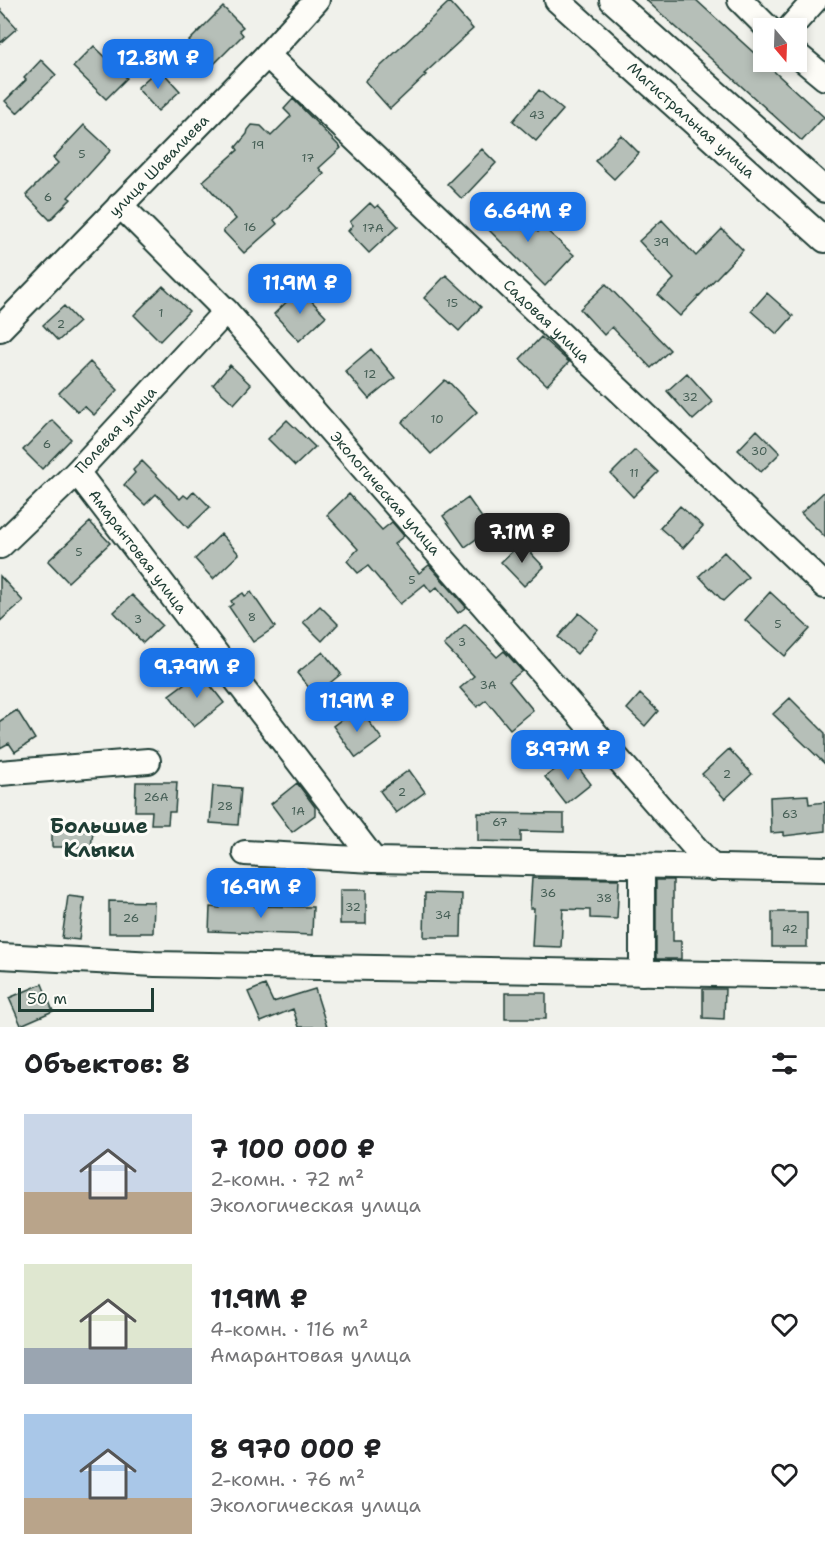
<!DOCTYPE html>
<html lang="ru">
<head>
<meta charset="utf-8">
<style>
	:root { --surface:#fff; --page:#f2f2f2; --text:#202124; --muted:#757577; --accent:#1a73e8 }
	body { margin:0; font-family:"Shantell Sans",sans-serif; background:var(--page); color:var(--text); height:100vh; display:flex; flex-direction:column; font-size:22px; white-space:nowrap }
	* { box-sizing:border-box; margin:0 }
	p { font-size:20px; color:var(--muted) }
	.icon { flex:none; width:33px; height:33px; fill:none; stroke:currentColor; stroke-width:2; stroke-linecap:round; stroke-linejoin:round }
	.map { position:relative; height:1027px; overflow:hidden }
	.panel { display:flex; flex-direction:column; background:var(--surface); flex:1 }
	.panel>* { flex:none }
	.needle { width:39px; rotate:161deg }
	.controls { position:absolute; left:753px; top:18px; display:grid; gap:12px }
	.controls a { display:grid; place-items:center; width:54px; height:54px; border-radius:0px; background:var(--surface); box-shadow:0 3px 9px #0003; font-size:30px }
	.scale { position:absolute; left:18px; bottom:15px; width:136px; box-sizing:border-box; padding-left:6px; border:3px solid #1f3d34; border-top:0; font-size:16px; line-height:21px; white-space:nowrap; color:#1f3d34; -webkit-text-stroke:4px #fdfcf7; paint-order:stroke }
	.price { position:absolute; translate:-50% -51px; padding:0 14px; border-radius:12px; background:var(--accent); color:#fff; font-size:20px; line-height:39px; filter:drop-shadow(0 2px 3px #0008) }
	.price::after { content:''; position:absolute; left:50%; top:36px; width:18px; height:14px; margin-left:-9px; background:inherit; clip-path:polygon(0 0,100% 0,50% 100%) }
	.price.current { background:#222; color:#fff }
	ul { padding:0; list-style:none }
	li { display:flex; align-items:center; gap:18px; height:150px; padding:0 24px }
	li span { display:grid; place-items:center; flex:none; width:168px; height:120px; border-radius:0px; color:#555 }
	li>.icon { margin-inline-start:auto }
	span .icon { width:72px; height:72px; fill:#fffc; stroke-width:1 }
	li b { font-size:26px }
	h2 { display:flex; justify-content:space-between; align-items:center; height:72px; padding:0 24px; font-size:26px }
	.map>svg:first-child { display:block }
	.building { fill:#b6bfb8; stroke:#1f3d34; stroke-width:1.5 }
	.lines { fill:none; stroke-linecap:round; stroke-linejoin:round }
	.minor-casing { stroke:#1f3d34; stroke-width:28 }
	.minor { stroke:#fdfcf7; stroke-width:24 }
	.labels { text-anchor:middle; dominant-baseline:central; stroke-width:6; stroke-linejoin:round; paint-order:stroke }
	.number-label { font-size:12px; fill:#455e55 }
	.street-label { font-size:15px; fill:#1f3d34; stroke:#fdfcf7 }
	.district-label { font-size:21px; font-weight:bold; fill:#1f3d34; stroke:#fdfcf7 }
</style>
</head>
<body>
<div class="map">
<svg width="825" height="1027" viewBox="0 0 825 1027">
	<rect width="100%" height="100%" fill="#f0f1eb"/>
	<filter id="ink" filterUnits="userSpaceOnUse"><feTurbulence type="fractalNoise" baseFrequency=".0167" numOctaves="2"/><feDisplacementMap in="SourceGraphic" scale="12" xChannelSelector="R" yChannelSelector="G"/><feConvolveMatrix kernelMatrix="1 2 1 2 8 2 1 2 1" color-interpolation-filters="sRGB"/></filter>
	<g filter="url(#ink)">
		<path class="building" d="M646,0H696L824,117L802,141Z
			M449,2L473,29L424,74L426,75L390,109L365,81Z
			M223,7L243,27L239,30L243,35L213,65L208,61L201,68L182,48Z
			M0,9L17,28L0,43Z
			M94,46L127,78L106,99L73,67Z
			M41,60L56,75L17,113L5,101L26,80L24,78Z
			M159,68L180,91L158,111L137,88Z
			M539,90L563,110L536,141L513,121Z
			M293,99L341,148L319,168L324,174L274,220L277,224L244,253L223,231L236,219L203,181L238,150L236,147L247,134L248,130L252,125L261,126L271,136L291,116L284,109Z
			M84,125L111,150L68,197L71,199L50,220L26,195L58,163L53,158Z
			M621,135L639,153L614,179L595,161Z
			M482,149L496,163L462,199L447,184Z
			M505,200L538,232L543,227L574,255L545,286L482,223Z
			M370,203L375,208L378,205L398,226L369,253L348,231L353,225L350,222Z
			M662,220L696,256L722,229L743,250L680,316L658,295L674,279L639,241Z
			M446,275L481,307L459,331L424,298Z
			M606,284L670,350L651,368L612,327L604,335L580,309Z
			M163,286L189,311L160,341L134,315Z
			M300,289L326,316L299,341L274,314Z
			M767,293L793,316L777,334L751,311Z
			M64,306L79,322L58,341L43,325Z
			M541,337L569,362L547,385L520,359Z
			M371,349L395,378L369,399L345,371Z
			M90,362L118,390L94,415L84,406L78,412L59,393Z
			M230,365L251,385L234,404L213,385Z
			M687,373L713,402L693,420L667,391Z
			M445,380L448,383L449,382L477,412L431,454L402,422Z
			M52,420L71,439L42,469L23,450Z
			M287,420L315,447L295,466L268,439Z
			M757,430L780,453L761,472L738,450Z
			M635,450L658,472L633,497L611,474Z
			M142,461L180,499L184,495L188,498L194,491L210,507L188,528L156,494L145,505L124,485L135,473L133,470Z
			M825,491V537L801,513Z
			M349,494L382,530L392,522L404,536L394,544L419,573L429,565L466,607L458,613L437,587L431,592L425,584L400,604L368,566L358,573L347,561L358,549L327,515Z
			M468,498L490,529L465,547L443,516Z
			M680,506L703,526L683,548L660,528Z
			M90,522L110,543L68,582L48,561Z
			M221,534L239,554L213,579L195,559Z
			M521,543L544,567L524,586L501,562Z
			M724,552L748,577L723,601L699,576Z
			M0,576L23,601L0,621Z
			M251,592L275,627L253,642L229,607L233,604L231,601L243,593L245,596Z
			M770,592L810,629L785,656L745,620Z
			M132,595L162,625L143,643L114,612Z
			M320,606L338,624L322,641L303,622Z
			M579,613L598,629L577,654L558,637Z
			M465,624L497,657L504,651L522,671L509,681L533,710L510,729L486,700L477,707L460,688L474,676L444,645Z
			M323,652L341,674L315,695L297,673Z
			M200,672L224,703L194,727L169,695Z
			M640,694L658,711L645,726L627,709Z
			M790,698L825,733V764L773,714Z
			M358,707L382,739L356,758L333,726Z
			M17,710L35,739L15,752L9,743L0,748V721Z
			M729,749L752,774L725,799L702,774Z
			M571,758L591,784L566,804L545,777Z
			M409,770L425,792L396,813L380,791Z
			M136,782H177L175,812H169L168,824H151L152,811H135Z
			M297,783L315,807V815L292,832L271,804Z
			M213,786L241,788L238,825L210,823Z
			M808,795L809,804L825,802V831L784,836V832L771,833L770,797Z
			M478,813L564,814V832L521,831V842L478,841Z
			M52,830L93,831L91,847H52Z
			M532,878L619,879L617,919L590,918V910L563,909L561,947L532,946L534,908H530Z
			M656,880H673V941H681V959H656Z
			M340,890H366V924H340Z
			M425,893L462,894L461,937H424Z
			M68,896L84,898L79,940L62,938Z
			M221,900L256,901L255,906L313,907L312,935L209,931L210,907L220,908Z
			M109,901L154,902L153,933H109Z
			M772,912H807V947H772Z
			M42,984L53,1011L21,1025L9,998Z
			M265,985L273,1002L315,989L327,1027H299L293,1009L261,1022L248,992Z
			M703,989H725L724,1019L703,1018Z
			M505,993H546V1019H505Z"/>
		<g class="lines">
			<g class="minor-casing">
				<g id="minor">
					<path id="s1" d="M557,0L825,240"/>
					<path d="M612,0L825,190"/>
					<path d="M740,0L768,28"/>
					<path d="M790,28L815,0"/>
					<path d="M796,54L825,78"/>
					<path id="s2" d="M267,55L825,586"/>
					<path id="s3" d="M120,205L226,311L713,868"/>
					<path id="s4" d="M0,329L267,55L317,0"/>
					<path id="s5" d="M77,472L374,860"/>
					<path id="s6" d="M0,546L77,472L226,311"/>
					<path d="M0,773L148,761"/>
					<path d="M245,853L374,860L825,869"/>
					<path d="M0,956L155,964L825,976"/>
					<path d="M642,973V866"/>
				</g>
			</g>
			<use href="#minor" class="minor"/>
		</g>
	</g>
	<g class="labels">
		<g class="number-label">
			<text x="537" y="115">43</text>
			<text x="258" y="145">19</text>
			<text x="82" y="154">5</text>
			<text x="308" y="158">17</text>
			<text x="48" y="197">6</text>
			<text x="250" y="227">16</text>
			<text x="373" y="228">17А</text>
			<text x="661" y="242">39</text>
			<text x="452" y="303">15</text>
			<text x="161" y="313">1</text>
			<text x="61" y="324">2</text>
			<text x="370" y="374">12</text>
			<text x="690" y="397">32</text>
			<text x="437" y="419">10</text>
			<text x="47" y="444">6</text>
			<text x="759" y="451">30</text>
			<text x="634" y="473">11</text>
			<text x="79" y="552">5</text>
			<text x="412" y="580">5</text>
			<text x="252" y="617">8</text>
			<text x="138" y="619">3</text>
			<text x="778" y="624">5</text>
			<text x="462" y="642">3</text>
			<text x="488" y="685">3А</text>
			<text x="727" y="774">2</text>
			<text x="402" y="792">2</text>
			<text x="156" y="797">26А</text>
			<text x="225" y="806">28</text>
			<text x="298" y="811">1А</text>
			<text x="790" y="814">63</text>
			<text x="500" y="822">67</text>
			<text x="548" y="893">36</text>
			<text x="604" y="898">38</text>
			<text x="353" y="907">32</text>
			<text x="443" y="915">34</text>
			<text x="131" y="918">26</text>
			<text x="790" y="929">42</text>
		</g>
		<g class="street-label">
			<text stroke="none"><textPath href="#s1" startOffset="180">Магистральная улица</textPath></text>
			<text stroke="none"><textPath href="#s4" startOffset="228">улица Шавалиева</textPath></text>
			<text stroke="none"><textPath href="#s2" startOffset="386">Садовая улица</textPath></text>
			<text stroke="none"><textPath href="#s6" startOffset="164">Полевая улица</textPath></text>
			<text stroke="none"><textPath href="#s3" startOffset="392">Экологическая улица</textPath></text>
			<text stroke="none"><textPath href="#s5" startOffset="100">Амарантовая улица</textPath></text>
		</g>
		<g class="district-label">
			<text x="99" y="826">Большие<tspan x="99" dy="24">Клыки</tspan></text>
		</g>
	</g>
</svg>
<div class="controls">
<a><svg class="needle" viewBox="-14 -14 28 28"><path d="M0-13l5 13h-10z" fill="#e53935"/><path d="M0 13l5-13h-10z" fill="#757577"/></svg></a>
</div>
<div class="scale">50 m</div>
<b class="price" style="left:158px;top:90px">12.8M ₽</b>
<b class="price" style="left:528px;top:243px">6.64M ₽</b>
<b class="price" style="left:300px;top:315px">11.9M ₽</b>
<b class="price current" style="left:522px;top:564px">7.1M ₽</b>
<b class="price" style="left:197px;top:699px">9.79M ₽</b>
<b class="price" style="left:357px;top:733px">11.9M ₽</b>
<b class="price" style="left:568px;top:781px">8.97M ₽</b>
<b class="price" style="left:261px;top:919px">16.9M ₽</b>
</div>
<section class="panel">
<h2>Объектов: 8<svg class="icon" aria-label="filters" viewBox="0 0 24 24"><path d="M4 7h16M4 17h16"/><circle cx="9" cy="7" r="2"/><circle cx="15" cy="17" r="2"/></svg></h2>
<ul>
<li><span style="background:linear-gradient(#c9d6e8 65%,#b9a48a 0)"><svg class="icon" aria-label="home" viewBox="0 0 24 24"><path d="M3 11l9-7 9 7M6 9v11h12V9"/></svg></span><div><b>7 100 000 ₽</b><p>2-комн. · 72 m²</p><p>Экологическая улица</p></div><svg class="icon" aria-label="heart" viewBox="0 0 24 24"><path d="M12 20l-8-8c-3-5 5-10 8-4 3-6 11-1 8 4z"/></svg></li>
<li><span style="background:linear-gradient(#dfe7d0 70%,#9aa5b1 0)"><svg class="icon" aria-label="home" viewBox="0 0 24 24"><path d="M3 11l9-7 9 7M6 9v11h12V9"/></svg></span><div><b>11.9M ₽</b><p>4-комн. · 116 m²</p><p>Амарантовая улица</p></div><svg class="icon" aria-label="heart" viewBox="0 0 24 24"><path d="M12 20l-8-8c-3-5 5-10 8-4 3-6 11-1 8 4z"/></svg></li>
<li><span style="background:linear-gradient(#a9c7e8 70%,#b9a48a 0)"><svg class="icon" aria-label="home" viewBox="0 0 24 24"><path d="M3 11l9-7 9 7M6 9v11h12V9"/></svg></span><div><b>8 970 000 ₽</b><p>2-комн. · 76 m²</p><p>Экологическая улица</p></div><svg class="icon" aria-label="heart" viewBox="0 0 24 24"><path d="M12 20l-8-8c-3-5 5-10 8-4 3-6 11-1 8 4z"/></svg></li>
</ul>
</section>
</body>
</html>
